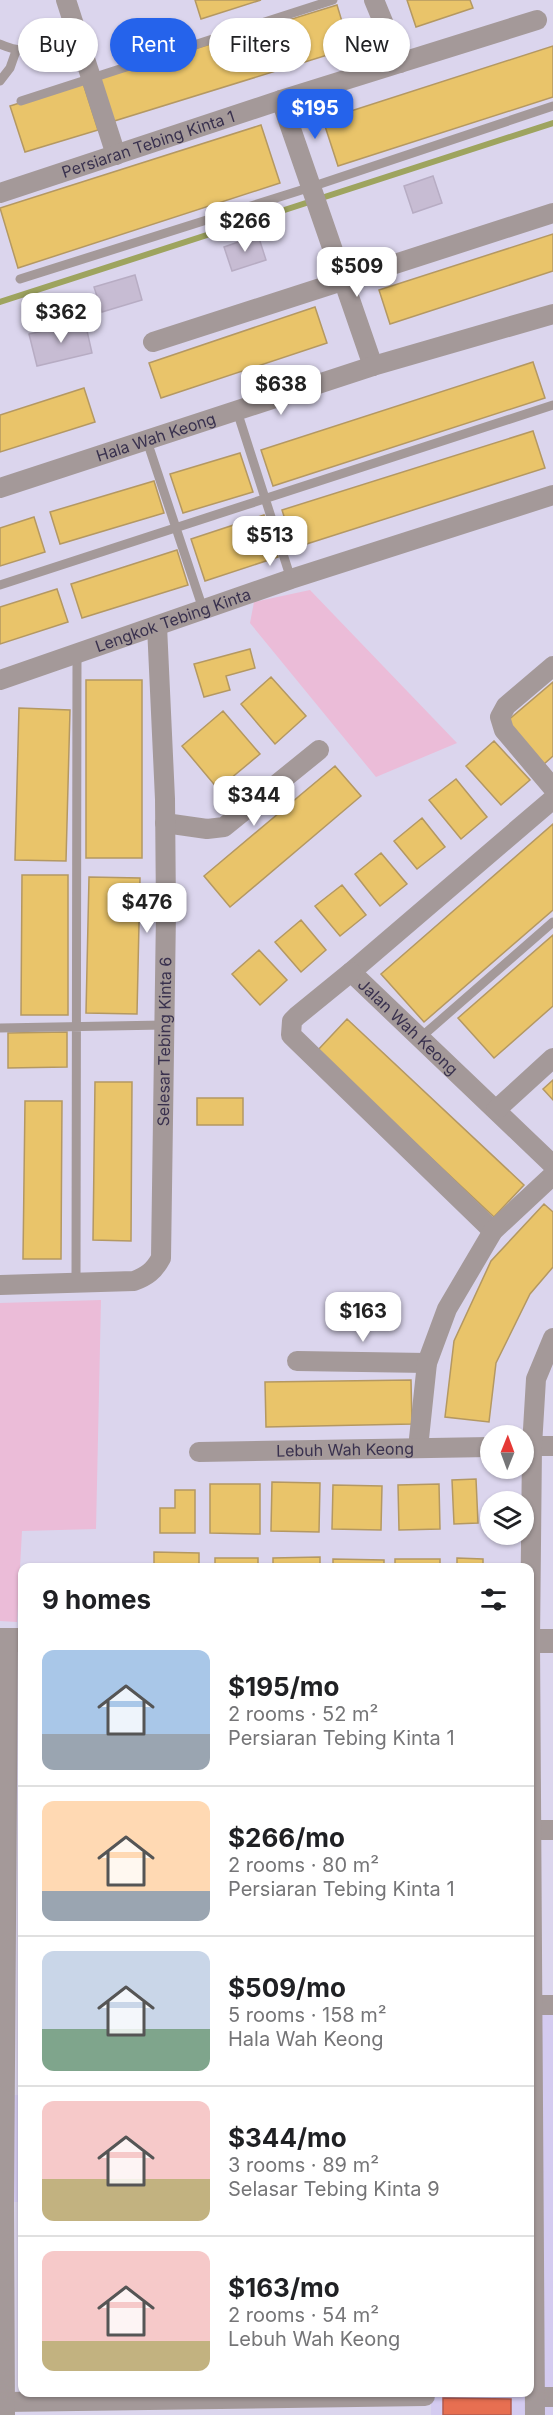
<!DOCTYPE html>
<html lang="en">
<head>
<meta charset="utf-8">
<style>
	:root { --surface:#fff; --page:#f2f2f2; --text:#202124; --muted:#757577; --line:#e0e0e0; --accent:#2563eb }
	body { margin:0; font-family:Inter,sans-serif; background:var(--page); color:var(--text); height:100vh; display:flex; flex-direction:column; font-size:22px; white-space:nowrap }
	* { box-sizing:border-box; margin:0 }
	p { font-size:20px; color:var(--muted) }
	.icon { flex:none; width:33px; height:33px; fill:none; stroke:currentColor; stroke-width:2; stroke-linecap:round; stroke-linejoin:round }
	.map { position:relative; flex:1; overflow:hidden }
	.details { position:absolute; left:18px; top:1563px; width:516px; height:834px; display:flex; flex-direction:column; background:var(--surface); border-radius:12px; box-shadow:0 2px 4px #0004 }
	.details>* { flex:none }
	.banner { position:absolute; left:18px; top:18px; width:518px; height:54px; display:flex; gap:12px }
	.needle { width:39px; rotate:1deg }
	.controls { position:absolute; left:480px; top:1425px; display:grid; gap:12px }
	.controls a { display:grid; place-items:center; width:54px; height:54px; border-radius:50%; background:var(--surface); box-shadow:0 2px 4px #0004; font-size:30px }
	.price { position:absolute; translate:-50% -51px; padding:0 14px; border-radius:12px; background:#fff; color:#222; font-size:20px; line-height:39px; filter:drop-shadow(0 2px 3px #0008) }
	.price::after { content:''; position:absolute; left:50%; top:36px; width:18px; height:14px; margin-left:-9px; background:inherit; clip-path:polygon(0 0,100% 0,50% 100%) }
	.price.on { background:var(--accent); color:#fff }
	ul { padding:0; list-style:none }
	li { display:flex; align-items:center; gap:18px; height:150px; padding:0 24px }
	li+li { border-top:2px solid var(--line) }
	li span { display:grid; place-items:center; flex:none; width:168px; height:120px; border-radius:12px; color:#555 }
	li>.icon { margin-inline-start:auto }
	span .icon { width:72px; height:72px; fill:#fffc; stroke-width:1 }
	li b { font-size:26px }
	h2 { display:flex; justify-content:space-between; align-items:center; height:72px; padding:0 24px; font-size:26px }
	.tag { padding:0 21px; border-radius:27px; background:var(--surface); box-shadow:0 2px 4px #0004; font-size:21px; line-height:54px }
	.tag.on { background:var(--accent); color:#fff }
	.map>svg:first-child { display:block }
	.built { fill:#d4cbf0 }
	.green { fill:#ebbcd8 }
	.homes { fill:#e9c46a; stroke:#b49862; stroke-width:1.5 }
	.shops { fill:#e76f51; stroke:#b35c50; stroke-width:1.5 }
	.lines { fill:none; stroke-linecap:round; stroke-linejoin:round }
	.stream { stroke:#9ea45f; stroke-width:6 }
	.building { fill:#c7bcd3; stroke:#b7acc3; stroke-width:1.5 }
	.service { stroke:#a49999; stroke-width:9 }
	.minor { stroke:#a49999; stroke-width:20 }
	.tertiary { stroke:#a49999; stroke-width:24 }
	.labels { text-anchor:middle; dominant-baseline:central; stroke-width:6; stroke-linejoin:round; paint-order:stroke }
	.street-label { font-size:16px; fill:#39314e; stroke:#e1daf8 }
</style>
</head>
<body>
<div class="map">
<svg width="553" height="2415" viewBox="0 0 553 2415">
	<rect width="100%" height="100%" fill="#dbd5ed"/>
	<path class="built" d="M530,2005H553V2415H431V2393L530,2392Z
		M7,2095H22V2202H6Z"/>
	<path class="green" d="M310,590L457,743L376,777L250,623L254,602Z
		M101,1300L96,1529L22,1531L17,1622L0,1621V1303Z"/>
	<path class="homes" d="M195,0H261L201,19Z
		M407,0H470L473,8L416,27Z
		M337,5L350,48L111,122L98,79Z
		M553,46V97L338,166L323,120Z
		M83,83L98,130L25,152L10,106Z
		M261,125L280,183L18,268L0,208Z
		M553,234V271L390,324L379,290Z
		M315,307L327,343L161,398L149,363Z
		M533,362L545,398L273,486L261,450Z
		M84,388L95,422L0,452V415Z
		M533,431L545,468L294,548L282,510Z
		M240,453L253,492L183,513L170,474Z
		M154,481L164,513L60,544L50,512Z
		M264,515L278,557L205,581L191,539Z
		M34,517L45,552L0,566V528Z
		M177,550L188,585L82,618L71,584Z
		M57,589L68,622L0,644V607Z
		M250,649L255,668L226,676L230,690L204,697L194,664Z
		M271,677L306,716L275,744L241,704Z
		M86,680H142V858H86Z
		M553,682V756L544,764L507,721Z
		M19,708L70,710L66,861L15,860Z
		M223,711L260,754L218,789L182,746Z
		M494,741L530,780L501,805L466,766Z
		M335,766L361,796L230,907L204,876Z
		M456,779L487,817L461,839L429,800Z
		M422,818L445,847L417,869L394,841Z
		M553,824V910L424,1022L381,974Z
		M381,853L407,884L380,906L355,874Z
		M22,875H68V1015H21Z
		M89,877L140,878L137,1014L86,1013Z
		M342,885L366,915L340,936L315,906Z
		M301,920L326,950L301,972L275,942Z
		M553,935V1006L494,1058L458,1018Z
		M259,950L287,980L260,1005L232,974Z
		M347,1019L524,1185L494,1217L317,1051Z
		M67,1032V1067L8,1068V1033Z
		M553,1080V1100L543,1089Z
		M95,1082H132L131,1241L93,1240Z
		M197,1098H243V1125H197Z
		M25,1101H62L61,1259H23Z
		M544,1204L553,1212V1267L530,1294L496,1363L489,1422L445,1417L454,1341L491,1261Z
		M411,1380L412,1424L266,1427L265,1382Z
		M476,1479L478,1523L454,1524L452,1480Z
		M272,1482L320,1483L319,1532L271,1531Z
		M210,1484H260V1534L210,1533Z
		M439,1484L440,1529L399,1530L398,1485Z
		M333,1485L382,1486L381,1530L332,1529Z
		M175,1490H195V1533H160V1508H175Z
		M154,1552L199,1553V1568H154Z
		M320,1557V1568H273V1558Z
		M215,1558H258V1568H215Z
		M457,1558L483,1559V1568H457Z
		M333,1559L384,1560V1568H333Z
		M395,1559H440V1568H395Z"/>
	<path class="shops" d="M443,2398L511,2399V2415H443Z"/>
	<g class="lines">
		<path class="stream" d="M0,302L553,123"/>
	</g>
	<path class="building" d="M433,176L442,203L413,213L404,186Z
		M258,235L266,260L232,271L224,247Z
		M135,275L142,300L102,312L94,287Z
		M85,322L92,353L37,366L29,334Z"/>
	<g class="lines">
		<path class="service" d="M0,44C18,52 30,52 49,46
			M0,81L10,68L16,51
			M21,101L333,0
			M20,279L311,187L553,106
			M237,411L291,579
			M147,441L203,609
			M0,585L553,405
			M0,1028L164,1025
			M420,1038L553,922
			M76,1282L77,654"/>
		<g class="minor">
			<path d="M66,0L116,155"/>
			<path d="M374,0L400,63"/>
			<path d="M281,100L373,366"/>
			<path id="s1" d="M0,193L281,100L537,20"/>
			<path d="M153,342L553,213"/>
			<path id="s2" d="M0,488L373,366L553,314"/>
			<path d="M553,666L506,706L500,717L504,730L553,788"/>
			<path id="s3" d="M0,680L291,579L553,495"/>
			<path id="s4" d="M553,799L351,972L553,1165"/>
			<path d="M165,823L207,829L224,827L319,750"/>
			<path d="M351,972L297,1016L292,1021L291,1035L493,1231"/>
			<path d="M496,1110L553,1058"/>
			<path id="s5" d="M0,1285L134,1281C147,1276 154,1271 161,1258L166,912L165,799L157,626"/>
			<path d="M297,1361L427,1363"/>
			<path d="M524,1446H553"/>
			<path d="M418,1448L427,1363L447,1309L493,1231L553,1175"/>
			<path id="s6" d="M199,1452L490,1447"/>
			<path d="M530,1830H553"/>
			<path d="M530,2005H553"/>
			<path d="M535,2397H553"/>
			<path d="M5,2402L425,2396"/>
			<path d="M5,2415L4,2204L8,1640"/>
			<path d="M535,2415L530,1641L532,1446L536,1379L553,1338"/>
		</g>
		<path class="tertiary" d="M0,1640H22
			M530,1641H553"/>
	</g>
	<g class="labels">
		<g class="street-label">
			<text stroke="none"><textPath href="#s1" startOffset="156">Persiaran Tebing Kinta 1</textPath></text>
			<text stroke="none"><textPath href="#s2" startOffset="164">Hala Wah Keong</textPath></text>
			<text stroke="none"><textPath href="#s3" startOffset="183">Lengkok Tebing Kinta</textPath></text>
			<text stroke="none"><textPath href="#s4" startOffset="345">Jalan Wah Keong</textPath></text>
			<text stroke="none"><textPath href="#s5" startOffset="387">Selesar Tebing Kinta 6</textPath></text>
			<text stroke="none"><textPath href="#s6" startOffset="146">Lebuh Wah Keong</textPath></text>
		</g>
	</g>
</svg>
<div class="controls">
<a><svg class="needle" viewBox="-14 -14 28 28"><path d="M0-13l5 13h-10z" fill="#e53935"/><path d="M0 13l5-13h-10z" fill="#757577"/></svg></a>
<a><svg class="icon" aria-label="layers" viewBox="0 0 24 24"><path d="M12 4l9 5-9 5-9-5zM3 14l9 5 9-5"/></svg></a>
</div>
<b class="price on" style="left:315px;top:140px">$195</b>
<b class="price" style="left:245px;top:253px">$266</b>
<b class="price" style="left:357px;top:298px">$509</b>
<b class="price" style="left:61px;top:344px">$362</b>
<b class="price" style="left:281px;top:416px">$638</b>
<b class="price" style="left:270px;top:567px">$513</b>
<b class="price" style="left:254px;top:827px">$344</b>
<b class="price" style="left:147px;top:934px">$476</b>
<b class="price" style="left:363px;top:1343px">$163</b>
<div class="banner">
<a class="tag">Buy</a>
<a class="tag on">Rent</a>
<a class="tag">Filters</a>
<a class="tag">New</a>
</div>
<section class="details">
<h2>9 homes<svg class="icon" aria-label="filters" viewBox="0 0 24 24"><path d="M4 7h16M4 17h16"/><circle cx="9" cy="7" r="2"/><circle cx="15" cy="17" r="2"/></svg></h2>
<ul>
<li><span style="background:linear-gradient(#a9c7e8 70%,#9aa5b1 0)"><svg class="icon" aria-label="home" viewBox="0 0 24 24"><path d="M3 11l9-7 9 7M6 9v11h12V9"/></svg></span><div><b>$195/mo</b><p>2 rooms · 52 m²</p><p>Persiaran Tebing Kinta 1</p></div></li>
<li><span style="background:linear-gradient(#ffd9b3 75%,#9aa5b1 0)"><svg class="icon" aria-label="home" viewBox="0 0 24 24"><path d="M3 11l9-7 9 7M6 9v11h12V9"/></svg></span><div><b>$266/mo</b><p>2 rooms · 80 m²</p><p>Persiaran Tebing Kinta 1</p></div></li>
<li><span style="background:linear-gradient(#c9d6e8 65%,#7fa58c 0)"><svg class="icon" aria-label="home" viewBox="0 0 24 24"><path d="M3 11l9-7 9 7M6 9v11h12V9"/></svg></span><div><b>$509/mo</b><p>5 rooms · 158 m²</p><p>Hala Wah Keong</p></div></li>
<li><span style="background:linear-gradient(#f6c9c9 65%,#c2b280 0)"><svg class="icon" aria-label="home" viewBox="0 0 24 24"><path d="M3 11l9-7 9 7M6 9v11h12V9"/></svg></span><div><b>$344/mo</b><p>3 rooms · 89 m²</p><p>Selasar Tebing Kinta 9</p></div></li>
<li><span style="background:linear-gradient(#f6c9c9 75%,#c2b280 0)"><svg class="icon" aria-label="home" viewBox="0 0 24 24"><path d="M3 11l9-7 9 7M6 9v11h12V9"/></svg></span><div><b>$163/mo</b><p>2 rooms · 54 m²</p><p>Lebuh Wah Keong</p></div></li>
</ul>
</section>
</div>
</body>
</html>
